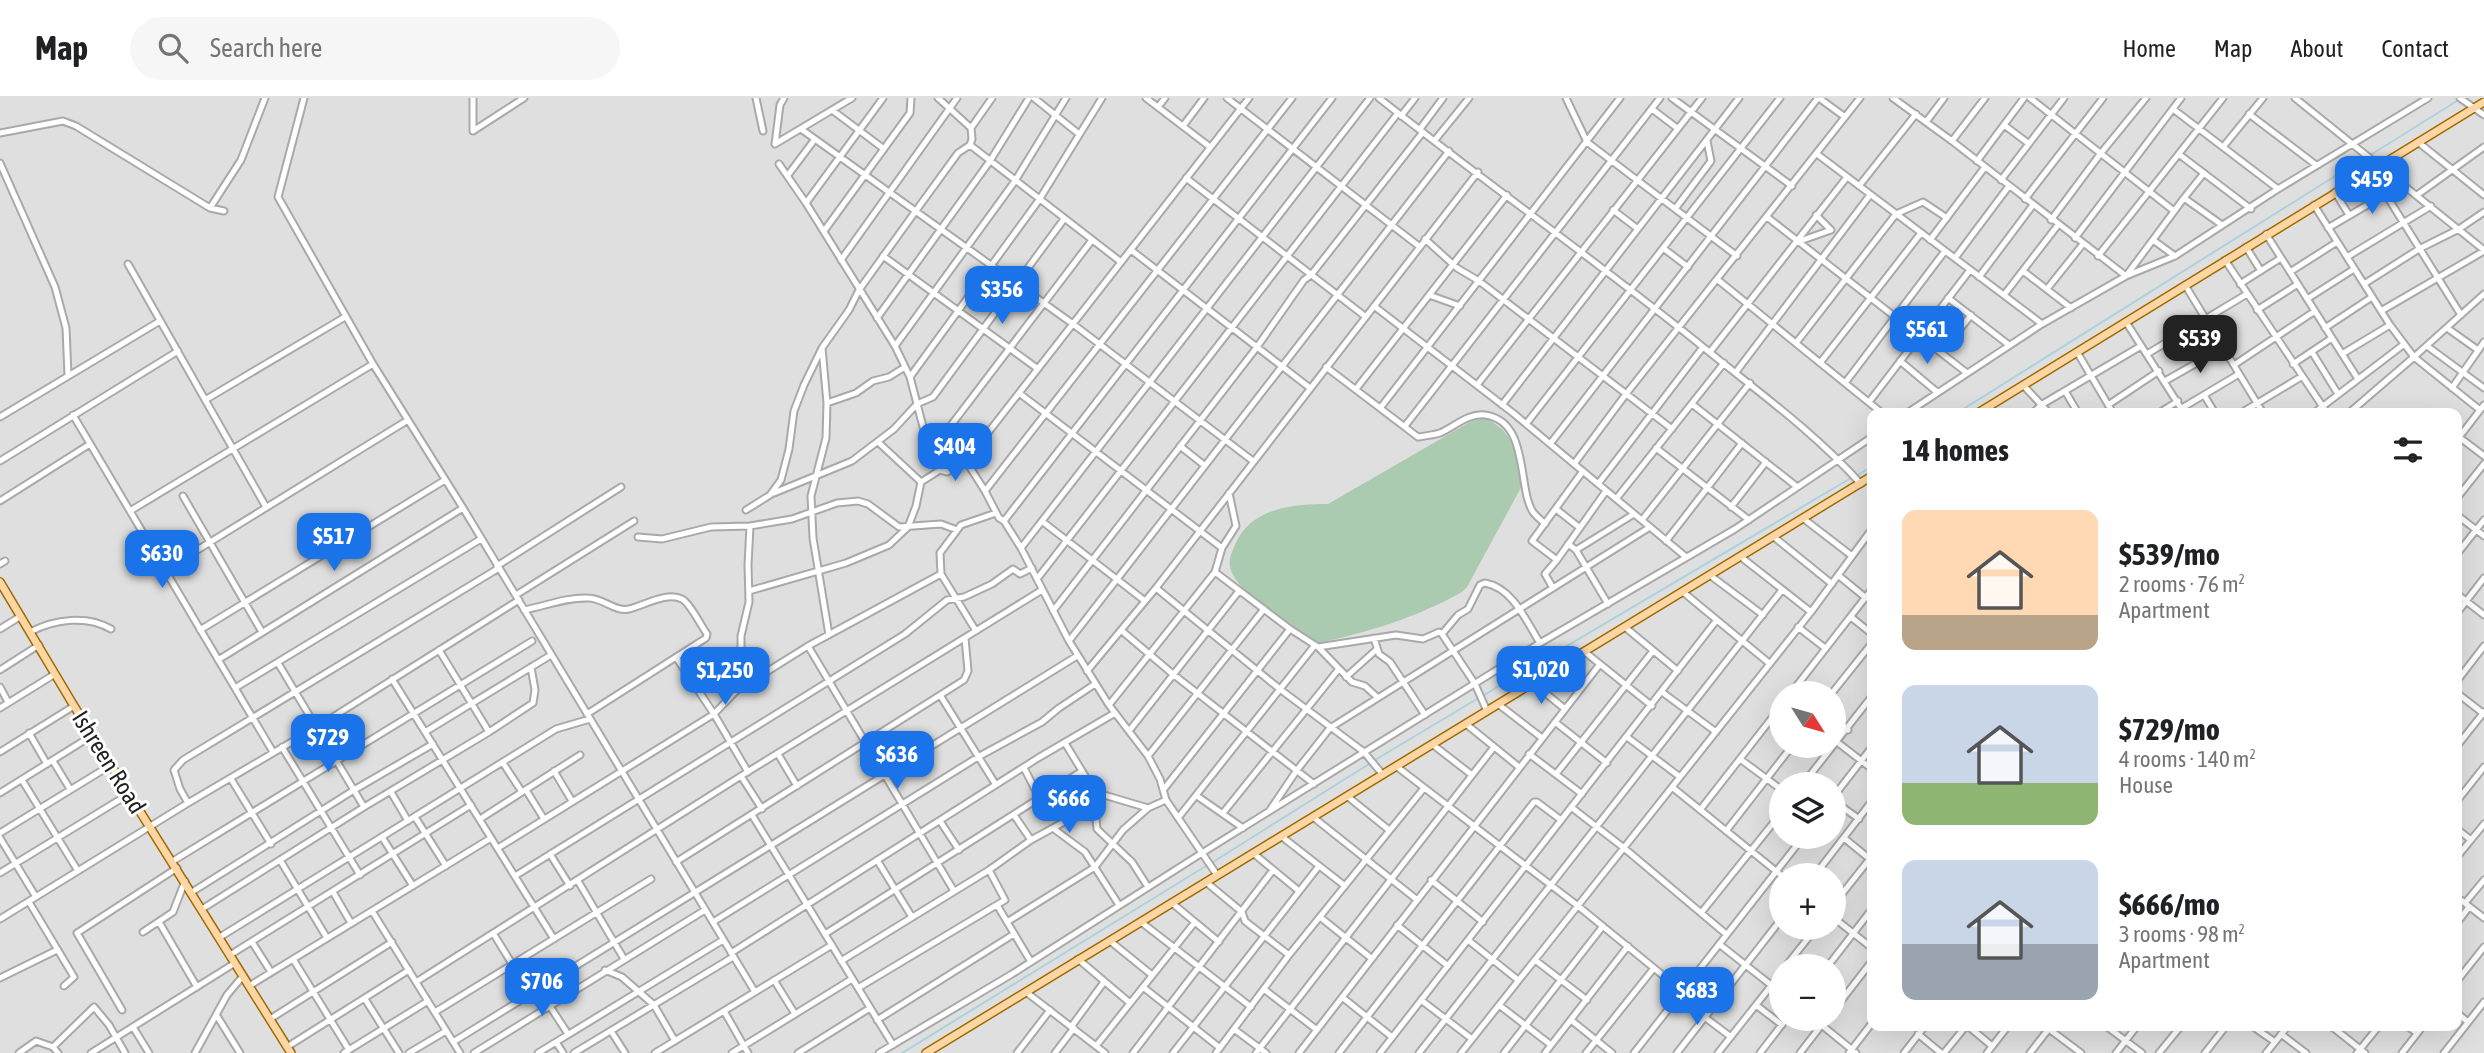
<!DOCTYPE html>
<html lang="en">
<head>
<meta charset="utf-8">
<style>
	:root { --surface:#fff; --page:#f6f6f6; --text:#202124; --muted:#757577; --line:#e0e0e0; --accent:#1a73e8 }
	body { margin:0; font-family:"Asap Condensed",sans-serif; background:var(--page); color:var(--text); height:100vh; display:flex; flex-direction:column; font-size:26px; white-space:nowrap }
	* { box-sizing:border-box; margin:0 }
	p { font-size:23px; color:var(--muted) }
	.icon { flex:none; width:38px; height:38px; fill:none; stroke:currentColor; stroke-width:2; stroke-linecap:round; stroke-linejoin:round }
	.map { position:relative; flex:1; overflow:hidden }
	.sheet { position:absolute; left:1867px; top:310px; width:595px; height:623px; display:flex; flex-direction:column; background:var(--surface); border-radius:14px; box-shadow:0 7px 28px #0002 }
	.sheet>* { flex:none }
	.needle { width:46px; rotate:127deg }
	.fabs { position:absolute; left:1769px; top:583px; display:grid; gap:14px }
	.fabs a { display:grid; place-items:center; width:77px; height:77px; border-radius:50%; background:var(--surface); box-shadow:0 7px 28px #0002; font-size:35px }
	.price { position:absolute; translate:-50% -60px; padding:0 16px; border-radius:14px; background:var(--accent); color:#fff; font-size:23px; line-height:46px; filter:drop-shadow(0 2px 4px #0008) }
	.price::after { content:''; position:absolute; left:50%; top:42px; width:21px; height:16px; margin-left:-10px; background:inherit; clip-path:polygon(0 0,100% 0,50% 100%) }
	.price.selected { background:#222; color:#fff }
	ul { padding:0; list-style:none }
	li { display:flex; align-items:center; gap:21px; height:175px; padding:0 35px }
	li span { display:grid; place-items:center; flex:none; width:196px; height:140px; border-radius:14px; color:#555 }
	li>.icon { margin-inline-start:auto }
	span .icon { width:84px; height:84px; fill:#fffc; stroke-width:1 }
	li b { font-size:30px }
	h2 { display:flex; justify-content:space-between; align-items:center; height:84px; padding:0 35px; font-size:30px }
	header { display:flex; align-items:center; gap:42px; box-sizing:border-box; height:98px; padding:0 35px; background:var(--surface); border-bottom:2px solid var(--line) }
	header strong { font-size:33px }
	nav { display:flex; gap:38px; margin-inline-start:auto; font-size:24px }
	.search { width:490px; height:63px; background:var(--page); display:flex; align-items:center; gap:18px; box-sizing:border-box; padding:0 24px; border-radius:38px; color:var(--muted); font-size:26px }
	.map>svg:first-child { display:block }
	.residential { fill:#e0dfdf; fill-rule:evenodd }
	.cemetery { fill:#aacbaf }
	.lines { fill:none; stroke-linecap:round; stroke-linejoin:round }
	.stream { stroke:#aad3df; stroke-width:2 }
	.minor-casing { stroke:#a9a9a9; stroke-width:9 }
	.major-casing { stroke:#a06b00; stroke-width:10 }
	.minor { stroke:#fff; stroke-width:5 }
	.major { stroke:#fcd6a4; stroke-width:7 }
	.labels { text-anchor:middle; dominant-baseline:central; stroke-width:6; stroke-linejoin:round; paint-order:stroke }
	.street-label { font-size:24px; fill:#222; stroke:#fff }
</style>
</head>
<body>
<header>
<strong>Map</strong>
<div class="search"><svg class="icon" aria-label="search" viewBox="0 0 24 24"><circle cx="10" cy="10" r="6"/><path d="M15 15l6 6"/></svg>Search here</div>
<nav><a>Home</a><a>Map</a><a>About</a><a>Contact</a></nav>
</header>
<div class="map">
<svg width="2484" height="955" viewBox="0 0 2484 955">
	<rect width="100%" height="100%" fill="#f2efe9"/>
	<path class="residential" d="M0,0H2484V955H0ZM1872,315H2457V928H1872ZM1782,595H1834V648H1782ZM1782,686H1834V738H1782ZM1782,777H1834V830H1782ZM1782,868H1834V920H1782Z"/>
	<path class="cemetery" d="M1483,320L1491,323L1502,331L1510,341L1518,361L1523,386L1467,489L1462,494C1418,519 1366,535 1318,545C1295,529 1246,501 1233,477C1227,466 1230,458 1235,447C1250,410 1292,406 1328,406L1470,324Z"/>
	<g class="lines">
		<path class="stream" d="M2372,56L2457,3
			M1957,315L2364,60
			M1858,377L1872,368
			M1484,597L1851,380
			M1375,662L1477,601
			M1213,764L1369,666
			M902,955L1206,768"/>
		<g class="minor-casing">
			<path id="minor" d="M304,0L278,99L373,266L463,410L755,894
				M756,0L763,33
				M938,0L971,30
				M1034,0L1079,36
				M1146,0L1210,49
				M1227,0L1420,149
				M1379,0C1487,86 1601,166 1708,253C1761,296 1815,335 1861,386
				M1566,0L1587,44L1737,158
				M1672,0L1792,88
				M1819,0L1845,19
				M1893,0L1952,43L2126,178L2184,100
				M2030,0L2174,113
				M2295,0L2484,152
				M2460,0L2484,17
				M1158,9L1165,0
				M1652,11L1677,30
				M2173,11L2278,91
				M832,12L884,51
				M2249,16L2316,67
				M1401,18L1415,0
				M1926,24L1944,0
				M2004,27L2028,45
				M1183,28L1204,0
				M801,31L1073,226L1253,363
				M1420,31L1443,0
				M473,33L524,0
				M473,33V0
				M0,35L63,23L76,28L210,110
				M1435,42L1469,0
				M1952,43L1985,0
				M2418,44L2484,97
				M775,46L852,0
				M775,46L780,7L784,0
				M970,47L1121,164
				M2223,49L2263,0
				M1817,56L2042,226
				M2180,57L2251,111
				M1977,63L2024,0
				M0,65L55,189L66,230L68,277
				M779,66L806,105L895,248L910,279L927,344L940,372
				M2204,75L2184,100L2222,127
				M788,77L815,41
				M1186,80L1366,219
				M2001,82L2064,0
				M1859,88L1916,16
				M2335,94L2349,117
				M2385,95L2461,217
				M2417,97L2484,49
				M2025,101L2103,0
				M806,105L883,0
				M2314,107L2390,227L2414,259L2484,196
				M1675,111L1711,63L1707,43
				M1613,112L1638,131
				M224,113L210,110L241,62L265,0
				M1816,117L1831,132
				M1767,119L1967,275
				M2051,122L2101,55L2146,0
				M2328,130L2403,86
				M824,133L910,15L911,0
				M2266,136L2358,281
				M2075,140L2181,0
				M1425,141L1457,170L1479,183L1672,331
				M1930,142L1985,69
				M2153,142L2175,158
				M1800,143L1831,132
				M2246,149L2261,173
				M1663,150L1688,169
				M1131,152L1310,290
				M883,158L1038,271
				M2098,158L2223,0
				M2347,159L2431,108
				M1955,160L2009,88
				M841,162L957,0
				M2225,162L2327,315
				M128,166L266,409
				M2023,173L2071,210
				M2290,174L2337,144
				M1979,179L2033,107
				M1718,182L1882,315
				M2240,186L2281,160
				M2364,186L2419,151L2459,131L2484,114
				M2185,187L2263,315
				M2047,191L2083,146
				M1429,197L1460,208
				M2004,197L2058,127
				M1948,200L2009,247
				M2307,201L2354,171
				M1374,208L1513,315L1686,459
				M2257,212L2298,186
				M2381,213L2484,153
				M877,220L990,63L1029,0
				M2126,224L2184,315
				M2325,230L2372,199
				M2447,230L2478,252
				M1796,245L1896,116L1923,104L1947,120
				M895,248L1015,83L1066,0
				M2427,248L2484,290
				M822,250L827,305L826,340L811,398L813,440L829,537
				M1710,254L1847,79
				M1942,254L1971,217
				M2077,254L2113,315
				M2312,254L2338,296
				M2147,256L2247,196
				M2342,256L2390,227
				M1900,263L1937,294
				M1820,265L1921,135
				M2293,266L2332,240
				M2234,267L2315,213
				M1326,269L1418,339C1425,338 1433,337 1440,335C1454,329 1468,315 1485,317C1530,323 1517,390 1533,414C1536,418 1541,422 1545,426
				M1736,274L1870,97
				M910,279L1039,102L1102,0
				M2165,283L2223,250
				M1845,285L1945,153
				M1477,287L1702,0
				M2023,287L2049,315
				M2452,290L2484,244
				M1356,291L1507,97
				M2065,293L2078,315
				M1019,295L1222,450
				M2204,297L2215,315
				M205,302L345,219
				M1869,304L1970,172
				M827,305L856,295L873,283L889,279L905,269
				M1692,306L1796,388
				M1502,307L1739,0
				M2108,307L2159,273
				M1381,309L1620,0
				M2182,310L2239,276
				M1907,315L2042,226L2126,178L2175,158L2278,91L2428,0
				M2033,315L2041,307L2141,248
				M2159,315L2178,303
				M2241,315L2301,279
				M2314,315L2403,247
				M2349,315L2414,259L2480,312
				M73,317L273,654
				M0,319L160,223
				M1526,326L1780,0
				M1405,328L1660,0
				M2459,339L2484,358
				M2457,342L2484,307
				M878,344L921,384
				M1550,346L1818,0
				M1180,348L1204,367
				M1656,350L1749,422
				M0,363L178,253
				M1574,366L1626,296L1860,0
				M1598,386L1703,249
				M985,393L1292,0
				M774,395L852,363L894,331L917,306L933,299L1064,121
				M183,398L262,534
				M2457,400L2484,366
				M1616,401L1724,265
				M0,403L90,346
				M1731,409L1766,364
				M1556,411L1580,430
				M746,412L770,397L781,382L789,351L794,313L804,287L822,250L849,212L859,192L915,114L958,55L970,47L972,41L971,30L992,0
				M130,413L373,266
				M2457,417L2484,438
				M1804,421L1852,458
				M1642,422L1750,285
				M1004,423L1332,0
				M1043,424L1145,503
				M638,439L662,441L711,429L750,428L792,421L837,405L858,403L868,406L899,429L941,426L957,432
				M1774,439L1832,486
				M1666,443L1742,345
				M1568,446L1576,452L1608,506
				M1021,450L1370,0
				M1576,452L1634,416
				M2457,456L2484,422
				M1741,459L1811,514
				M1557,462L1532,443L1583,373
				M0,466L5,463
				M497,468L621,389
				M165,472L408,322
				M1215,474L1290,531L1318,549L1352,584L1365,588L1377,599
				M1838,477L1866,500
				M1711,478L1763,517
				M1037,481L1398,15
				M1156,490L1281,592L1364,654L1383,677
				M1553,490L1545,476L1557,462L1606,393
				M749,493L846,465L889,447L908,429L916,408L921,384L940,372L947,374L966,363L949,334V330L1092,142
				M1683,494L1769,565
				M2457,496L2484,517
				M516,497L634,423
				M524,512C545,508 567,499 588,500C603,500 615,514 629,511C643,508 667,493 682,501C690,505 701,528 707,536L706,540L587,616
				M1053,513L1257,249L1304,182L1311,177L1423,34
				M2457,515L2484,480
				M1851,519L1872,536
				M1798,529L1825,550
				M1626,530L1678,573
				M0,531L21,518
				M200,532L445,382
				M976,533L941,476L940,455L961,427L996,415
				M1122,533L1174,577L1314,686
				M30,534C55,521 87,517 111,531
				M1442,536L1475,586L1487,613
				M1374,540L1379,556L1390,564L1425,617
				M1069,543L1449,53
				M808,548L954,793
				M1318,549L1396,537L1423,541L1439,534L1442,536L1458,517L1468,511L1480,487L1485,485C1513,490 1526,523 1540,545
				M439,552L489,634
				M1585,554L1652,608
				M676,559L714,616L748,674
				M218,562L463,410
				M278,565L364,709
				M0,572L39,547
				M1087,573L1156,490L1478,74
				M1346,579L1376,552
				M392,581L554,841
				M2457,583L2484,548
				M1533,585L1565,611
				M0,589L8,604
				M235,590L481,441
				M736,593L741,570V538L749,504L748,467L750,428
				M1662,594L1716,634
				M1791,595L1872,491
				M1832,595L1872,545
				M2457,595L2484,616
				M940,597L996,687
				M1498,606L1542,640
				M1109,607L1215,474L1222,450L1236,428L1229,395
				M0,610L55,576
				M1834,620L1848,632
				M1555,624L1607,665
				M1466,626L1519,669
				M1129,633L1239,493
				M425,634L551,557
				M29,635L47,666
				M1627,639L1680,679
				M1837,644L1872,671
				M1065,645L1093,691L1104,697L1148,710L1166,702
				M1432,646L1472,677
				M2457,648L2484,614
				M282,649L360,777
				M0,654L74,608
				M778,656L797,688
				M1529,656L1582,696
				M1148,658L1264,511
				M1740,661L1782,692
				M53,663L70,691
				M503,665L522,694
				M1396,668L1578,808L1682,893
				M1024,670L1040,701
				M554,673L572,703
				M1556,676L1653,553
				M741,678L762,711
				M231,681L271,746
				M22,682L78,773
				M1803,686L1872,598
				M1672,689L1782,778
				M1093,691L1097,731L1132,764L1148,789
				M1164,691L1290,531
				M526,692L544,721
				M391,694L408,723
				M0,695L93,637
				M1197,698L1243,730
				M1347,698L1389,732
				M1834,698L1872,649
				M1834,703L1859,721
				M2457,703L2484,669
				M188,705L180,691L174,672L183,662L499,470
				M1571,709L1624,750L1726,836
				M1270,712L1297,672L1330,630L1650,429
				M1700,712L1782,607
				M1223,715L1338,572
				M752,717L893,947
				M1014,717L1031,742
				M415,719L446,768
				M1313,719L1416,801
				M1178,720L1315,547
				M480,721L580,657
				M940,723L959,752
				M1054,731L1085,754L1119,807
				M2457,731L2471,742
				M1726,733L1792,648
				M0,735L111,667
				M1281,738L1345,788
				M382,739L413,788
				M0,740L36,799
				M1844,740L1871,762
				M498,750L714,616L736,593L808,548L941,476
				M1253,755L1299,793
				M550,756L570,788
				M2457,759L2484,726
				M280,762L327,840
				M877,762L912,819
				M173,763L532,543
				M676,764L964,582L968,573L965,540
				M0,775L129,696
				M1217,777L1166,702L1160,681L1148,658L1109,607L1069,543L1021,450L1004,423L999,420L985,393L966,363L1249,0
				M1815,777L1872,703
				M515,778L905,536L947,502L964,499L992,486L1013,471L1020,476L1032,470
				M1431,782L1483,824
				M578,783L624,861
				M1206,784L1242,814L1245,823L1250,827L1289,857
				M192,794L354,692L433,646
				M333,794L351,825
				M2457,799L2484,820
				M29,804L74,879L64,888
				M1172,805L1219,844
				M2465,805L2484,782
				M1834,806L1872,758
				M997,807L1031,864
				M202,811L364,709L489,634L533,605L535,592L531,569
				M372,813L460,955
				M1701,815L1782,714
				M1320,819L1371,860
				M1834,820L1872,850
				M0,821L188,705L317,629L519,502
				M159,824L197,889
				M713,824L978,659L1042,624L1059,610L1095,586
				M1007,824L1095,769L1123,732L1148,710
				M1141,824L1251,909
				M2457,825L2469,809
				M1397,827L1448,868
				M143,834L173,814L185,783
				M493,835L530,895
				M825,836L1082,673
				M220,839L556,631L590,621
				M1468,842L1518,882
				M1110,843L1152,877
				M252,844L271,874
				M1719,846L1771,887
				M731,855L1038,660L1115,615
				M230,857L471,707
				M293,861L349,952
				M1078,861L1130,905
				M1535,862L1587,902
				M841,863L989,772L1031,742L1095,707
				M1786,868L1816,830
				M1828,868L1872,811
				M605,872L622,879L654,907L675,943
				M0,880L57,852
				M774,882L795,916
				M2457,883L2484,849
				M416,884L741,678L1042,492
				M249,888L491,740
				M1143,889L1220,950
				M538,890L568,936
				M858,890L1005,802L989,772
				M1265,892L1317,932
				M1026,894L1105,955
				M1342,899L1392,939
				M1678,899L1731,939
				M365,901L399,955
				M1421,902L1472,941
				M1499,907L1551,947
				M1756,907L1782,927
				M122,912L77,835L177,770
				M1834,912L1872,863
				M724,913L748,955
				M435,914L651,781
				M2457,915L2468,924
				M217,918L240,955
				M1813,920L1856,955
				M270,921L392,844
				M877,922L1014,836
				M1571,922L1612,955
				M1968,928L1992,948
				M2045,928L2081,955
				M2106,928L2142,955
				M2252,928L2275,944
				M2331,928L2365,955
				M2407,928L2417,935
				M133,929L149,955
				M1071,929L1104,884
				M1234,931L1266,955
				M611,933L625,955
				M1918,936L1941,955
				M2281,936L2306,955
				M453,944L1077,558
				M556,944L563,955
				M1096,948L1195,824
				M53,949L94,909L109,927L125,955
				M287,949L409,872
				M19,955L36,943L53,949L58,955
				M91,955L235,865
				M195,955L227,897L243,878
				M344,955L428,903
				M409,955L446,933
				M474,955L705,812
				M538,955L723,842
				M574,955L733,859
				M655,955L832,847
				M732,955L852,881
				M798,955L870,910
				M879,955L1012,876L1202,755L1540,545L1735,431L1872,339
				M1017,955L1050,912
				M1055,955L1074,930
				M1133,955L1273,772
				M1173,955L1319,768
				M1216,955L1289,857L1424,690
				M1256,955L1494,649
				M1299,955L1600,566
				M1339,955L1534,704H1537L1561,722
				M1380,955L1716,523
				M1419,955L1782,492
				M1461,955L1811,514L1872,431
				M1504,955L1603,828
				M1545,955L1628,848
				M1586,955L1654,870
				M1634,955L1804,738
				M1677,955L1782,820
				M1718,955L1782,874
				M1760,955L1787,920
				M1800,955L1827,920
				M1849,955L1872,925
				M1904,955L1925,928
				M1944,955L1966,928
				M1987,955L2008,928
				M2030,955L2051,928
				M2116,955L2137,928
				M2159,955L2181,928
				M2205,955L2226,928
				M2266,955L2288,928
				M2357,955L2379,928
				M2402,955L2423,928
				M2444,955L2484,904"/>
		</g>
		<g class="major-casing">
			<path id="major" d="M1978,315L2484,4
				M0,484L74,608L291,955
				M926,955L1872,378"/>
		</g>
		<use href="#minor" class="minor"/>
		<use href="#major" class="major"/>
	</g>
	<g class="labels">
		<g class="street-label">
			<text transform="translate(109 664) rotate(58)">Ishreen Road</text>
		</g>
	</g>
</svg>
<div class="fabs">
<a><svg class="needle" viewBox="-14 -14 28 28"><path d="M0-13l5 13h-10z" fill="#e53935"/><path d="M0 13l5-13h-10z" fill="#757577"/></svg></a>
<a><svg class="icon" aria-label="layers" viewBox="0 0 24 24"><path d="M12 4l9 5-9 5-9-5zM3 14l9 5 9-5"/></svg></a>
<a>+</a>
<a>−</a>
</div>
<b class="price" style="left:2372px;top:118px">$459</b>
<b class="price" style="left:1002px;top:228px">$356</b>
<b class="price" style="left:1927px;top:268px">$561</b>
<b class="price selected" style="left:2200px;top:277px">$539</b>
<b class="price" style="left:955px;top:385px">$404</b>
<b class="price" style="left:334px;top:475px">$517</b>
<b class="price" style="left:162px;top:492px">$630</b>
<b class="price" style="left:1541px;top:608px">$1,020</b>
<b class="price" style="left:725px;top:609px">$1,250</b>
<b class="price" style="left:328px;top:676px">$729</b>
<b class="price" style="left:897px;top:693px">$636</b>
<b class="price" style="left:1069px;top:737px">$666</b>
<b class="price" style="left:542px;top:920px">$706</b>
<b class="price" style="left:1697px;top:929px">$683</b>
<section class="sheet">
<h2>14 homes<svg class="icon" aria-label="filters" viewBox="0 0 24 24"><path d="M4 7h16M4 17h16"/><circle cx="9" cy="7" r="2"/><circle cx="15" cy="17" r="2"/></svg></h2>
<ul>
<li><span style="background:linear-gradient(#ffd9b3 75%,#b9a48a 0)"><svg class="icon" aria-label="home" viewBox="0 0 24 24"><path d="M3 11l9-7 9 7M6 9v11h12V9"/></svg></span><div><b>$539/mo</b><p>2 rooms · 76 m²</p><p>Apartment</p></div></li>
<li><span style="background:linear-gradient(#c9d6e8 70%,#8fb573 0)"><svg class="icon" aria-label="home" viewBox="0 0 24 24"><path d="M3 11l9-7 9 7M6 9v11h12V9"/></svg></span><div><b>$729/mo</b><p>4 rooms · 140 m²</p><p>House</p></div></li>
<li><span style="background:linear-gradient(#c9d6e8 60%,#9aa5b1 0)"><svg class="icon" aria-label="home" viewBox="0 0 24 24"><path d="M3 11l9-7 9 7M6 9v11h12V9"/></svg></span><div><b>$666/mo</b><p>3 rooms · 98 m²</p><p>Apartment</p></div></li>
</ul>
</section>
</div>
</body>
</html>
